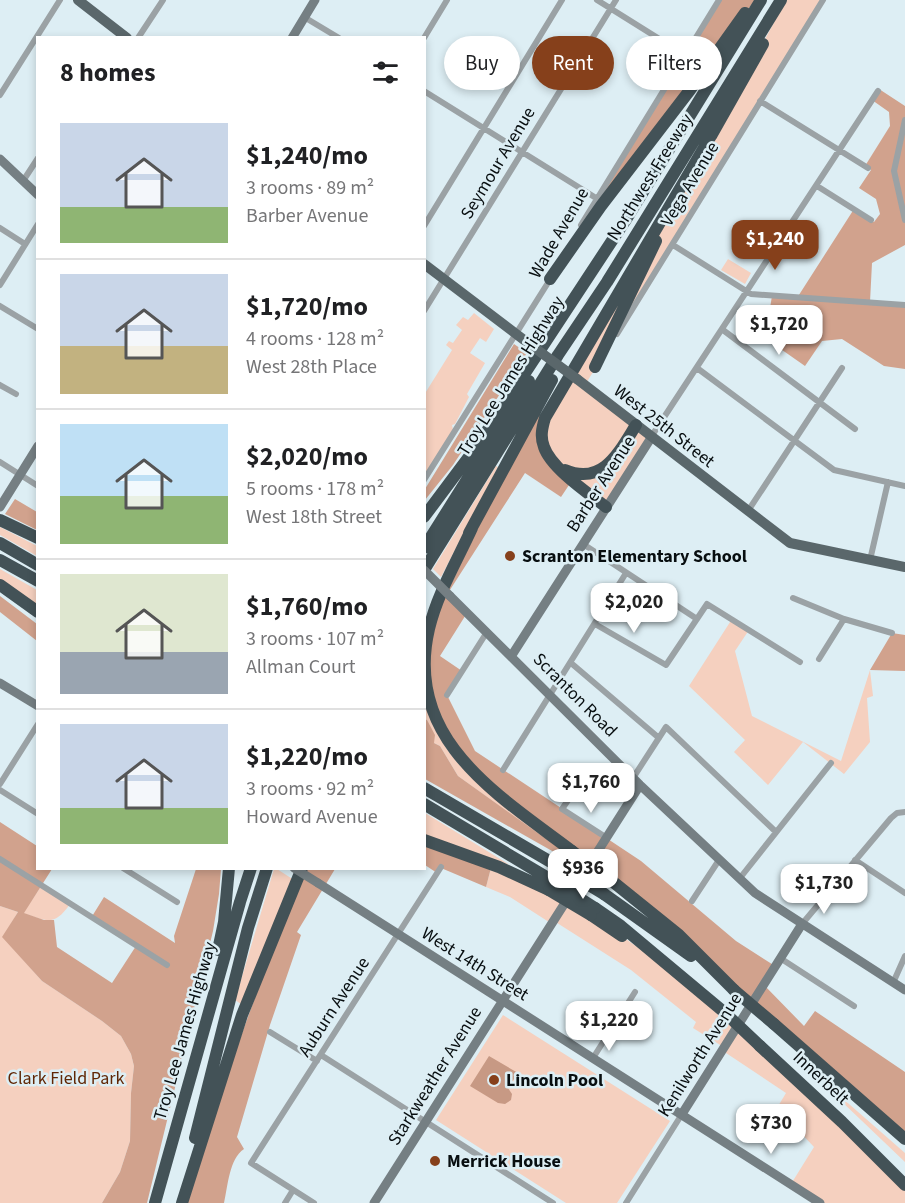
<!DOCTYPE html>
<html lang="en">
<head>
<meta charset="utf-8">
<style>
	:root { --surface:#fff; --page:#f2f2f2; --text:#202124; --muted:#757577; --line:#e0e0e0; --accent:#86401b }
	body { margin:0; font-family:"Source Sans 3",sans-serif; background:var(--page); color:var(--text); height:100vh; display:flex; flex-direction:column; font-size:22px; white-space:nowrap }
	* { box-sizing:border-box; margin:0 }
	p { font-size:20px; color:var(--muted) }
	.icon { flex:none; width:33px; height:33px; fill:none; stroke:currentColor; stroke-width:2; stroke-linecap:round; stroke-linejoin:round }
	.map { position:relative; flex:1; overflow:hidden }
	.sheet { position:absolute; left:36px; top:36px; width:390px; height:834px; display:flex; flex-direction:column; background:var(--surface); border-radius:0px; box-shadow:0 3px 9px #0003 }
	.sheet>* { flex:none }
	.top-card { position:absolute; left:444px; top:36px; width:370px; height:54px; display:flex; gap:12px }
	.price { position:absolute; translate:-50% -51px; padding:0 14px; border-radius:12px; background:#fff; color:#222; font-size:20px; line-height:39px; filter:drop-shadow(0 2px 3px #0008) }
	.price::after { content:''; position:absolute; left:50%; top:36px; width:18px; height:14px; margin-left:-9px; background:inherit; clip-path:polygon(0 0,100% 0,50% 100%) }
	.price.selected { background:var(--accent); color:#fff }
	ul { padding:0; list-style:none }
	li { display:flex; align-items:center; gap:18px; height:150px; padding:0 24px }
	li+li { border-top:2px solid var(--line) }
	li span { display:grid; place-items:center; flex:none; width:168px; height:120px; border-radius:0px; color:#555 }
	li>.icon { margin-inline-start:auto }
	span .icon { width:72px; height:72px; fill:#fffc; stroke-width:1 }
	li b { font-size:26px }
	h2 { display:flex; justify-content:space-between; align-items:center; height:72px; padding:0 24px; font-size:26px }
	.tag { padding:0 21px; border-radius:27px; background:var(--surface); box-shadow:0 3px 9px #0003; font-size:21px; line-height:54px }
	.tag.selected { background:var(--accent); color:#fff }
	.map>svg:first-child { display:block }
	.green { fill:#f5d0bf }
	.forest { fill:#d1a28d }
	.water { fill:#c79984 }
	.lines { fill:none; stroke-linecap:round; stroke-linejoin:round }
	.street { stroke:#9ba2a5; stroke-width:6 }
	.secondary { stroke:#757f83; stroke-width:9 }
	.primary { stroke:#5a676b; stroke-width:10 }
	.highway { stroke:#435257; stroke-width:12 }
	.secondary-bridge { stroke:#757f83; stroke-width:9 }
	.primary-bridge { stroke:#5a676b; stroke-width:10 }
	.highway-bridge { stroke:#435257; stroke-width:12 }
	.poi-dot { fill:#86401b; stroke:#ddeef4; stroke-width:2 }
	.labels { text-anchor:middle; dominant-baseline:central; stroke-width:5; stroke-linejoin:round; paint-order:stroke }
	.street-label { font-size:18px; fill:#080e10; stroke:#ddeef4 }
	.poi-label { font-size:18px; font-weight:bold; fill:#080e10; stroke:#ddeef4; text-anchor:start }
	.park-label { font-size:18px; fill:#602705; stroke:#ddeef4 }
</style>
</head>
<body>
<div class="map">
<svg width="905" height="1203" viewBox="0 0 905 1203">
	<rect width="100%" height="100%" fill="#ddeef4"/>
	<path class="green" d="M786,0H823L585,385L651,438L606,507L556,465L541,435L740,86Z
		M728,259L751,273L745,284L721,270Z
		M474,313L494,329L486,342L480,338L470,353L485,363L467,394L469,397L455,424L452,425L453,430L425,474L424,395L452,350L446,345L449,341L453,343L462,330L456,325L463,317L468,320Z
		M496,466L498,467L441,577L433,569Z
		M0,527L37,546V556L0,535Z
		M0,569L37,590V607L0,580Z
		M732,619L749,630L735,651L752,716L841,761L870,670L873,696L867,698L870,742L844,774L803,742L768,785L734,752L745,740L689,686Z
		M424,696C430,712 434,728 443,743C467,782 514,811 549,839L557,848L458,776L440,746L434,743L427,720L425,719Z
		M425,813L510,865L425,836Z
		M492,864L623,937L667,968L905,1185V1203H820L791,1184L814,1147L777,1108L786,1093L723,1051L725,1048L693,1028L696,1022L631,970L554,921L552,924L510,897L486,887Z
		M274,869H277L294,880L241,1004L235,1000Z
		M42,885L70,904C54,927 47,921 23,913Z
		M0,906L18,912L3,937L42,981L102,1021L121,1036L131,1054L134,1066L131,1093L130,1141L120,1172L102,1203H0Z
		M503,1015L670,1121L617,1203H566L436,1120Z
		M841,1097L905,1153V1162L839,1099Z"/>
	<path class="forest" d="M719,0H755L601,206L596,198Z
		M879,89L905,106V245L872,263L870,302L905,305V369L884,366L842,339L822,341L805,366L765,338L772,296L797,298L854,209L874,222L880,214L876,199L859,188L871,170L865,166L890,126L889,112L872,100Z
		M514,344L527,353L453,465L425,500V489Z
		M534,411L545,418L542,442L573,479L561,497L525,473L448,593L467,613L440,656L462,671L447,695L475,751L641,861L736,941L775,966L764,985L804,1026L815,1011L905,1072V1139L679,935L474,774L429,700V630Z
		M15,499L37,512V530L5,514Z
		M0,596L37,624V641L0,612Z
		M892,633L905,635V671L870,670Z
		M425,719L427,720L435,735L434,743L440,746L458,776L570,856L568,860L425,779Z
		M0,822L37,846L38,868L52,869L24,913L44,920H54L57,947L112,983L136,946L91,918L104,897L175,943L174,936L196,869H221L219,894L213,931L147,1203H102L120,1172L130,1141L131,1093L134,1066L131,1054L121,1036L102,1021L42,981L2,937L18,912L0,906Z
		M424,840L492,864L486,887L441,868L437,873L425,865Z
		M302,869H335L297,932L301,935L270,1025L237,1137L244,1149C229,1159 228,1186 224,1203H180Z"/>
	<path class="water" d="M489,1056L518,1073L508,1088L512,1094L511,1100L505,1104L498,1103L470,1086Z"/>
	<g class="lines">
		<path class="street" d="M597,0L685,55
			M304,17L339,38
			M138,38L163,0
			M424,38L447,0
			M424,91L596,198
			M0,95L60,0
			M760,101L868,168
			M905,120L894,171L905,220
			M23,181L38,158
			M817,186L871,220
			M581,225L719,0
			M424,226L562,0
			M0,228L25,244
			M673,245L751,294L905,305
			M0,285L38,224
			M0,306L38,329
			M424,311L616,0
			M723,330L855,429
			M617,334L823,0
			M697,368L834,470L905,486
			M0,385L16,394
			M651,437L878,91
			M0,462L38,486
			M424,480L551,278
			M748,511L842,368
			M583,544L697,619
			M870,560L888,482
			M793,598L844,619L892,633
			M595,624L666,665L707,604L800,662
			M819,659L844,619
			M571,663L659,738
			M447,695L487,632
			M503,770L626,573
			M633,778L666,727L775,831
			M0,784L38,724
			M0,790L38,814
			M575,790L562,809L607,838
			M0,859L167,965
			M855,860L905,893
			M123,868L177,902
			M740,878L831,763
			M692,901L719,860
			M802,924L891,818L897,813L905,812
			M780,958L854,1006
			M893,983L905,956
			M270,1032L317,1061
			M321,1055L553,1203
			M593,1058L635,992
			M285,1203L293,1190
			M314,1203L251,1163L441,867
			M626,1203L682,1114"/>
		<path class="secondary" d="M292,38L315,0
			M0,159L38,195
			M0,507L38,446
			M450,596L640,785L755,893L905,990
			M512,655L651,438
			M0,683L38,706
			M318,883L820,1203
			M682,1114L802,924
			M374,1203L640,785"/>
		<path class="primary" d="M78,0L127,38
			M424,264L528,343
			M577,379L790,543L905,567"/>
		<path class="highway" d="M711,136L763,44
			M550,279L601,206L690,90L745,13
			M595,367L656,241
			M565,470C603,486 619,452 636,425
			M606,507C588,493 551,468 544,447C540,437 542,428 545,418L715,129
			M424,517L477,446L625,221L761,0
			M0,520L38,538
			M472,528C457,561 437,594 429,629C403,739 498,795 572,851
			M469,533L552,380
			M0,543L38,565
			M424,548L529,381
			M0,560L38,581
			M424,570L558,355L607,282L781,0
			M0,585L38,612
			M424,788L556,865
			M424,804L548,878
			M424,840L499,867L549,890
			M607,877L679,935L734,990
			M604,894L691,956
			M595,908L621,926L724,1012
			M591,915L622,936
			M218,950L224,922L229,868
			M774,1024L905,1139
			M760,1046L842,1122L905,1185
			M195,1138L248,928L267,868
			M155,1203L240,902L251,868
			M182,1203L242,1015L302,868"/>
		<path class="secondary-bridge" d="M424,570L450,596
			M294,868L318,883"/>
		<path class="primary-bridge" d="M528,343L577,379"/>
		<path class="highway-bridge" d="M572,851L607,877
			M556,865L604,894
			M548,878L595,908
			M549,890L591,915
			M734,990L774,1024
			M724,1012L760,1046"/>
	</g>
	<g class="poi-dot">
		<circle cx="510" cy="556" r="6"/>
		<circle cx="494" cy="1080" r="6"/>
		<circle cx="435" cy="1161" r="6"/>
	</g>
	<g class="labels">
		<g class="street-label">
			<text transform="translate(498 163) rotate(-59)">Seymour Avenue</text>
			<text transform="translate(650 177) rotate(-58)">Northwest Freeway</text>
			<text transform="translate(690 184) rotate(-59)">Vega Avenue</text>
			<text transform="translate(559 233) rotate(-60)">Wade Avenue</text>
			<text transform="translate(511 376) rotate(-58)">Troy Lee James Highway</text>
			<text transform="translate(664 426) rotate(38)">West 25th Street</text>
			<text transform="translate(601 484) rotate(-57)">Barber Avenue</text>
			<text transform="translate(575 695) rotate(45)">Scranton Road</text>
			<text transform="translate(475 964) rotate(32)">West 14th Street</text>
			<text transform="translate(334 1007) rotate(-57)">Auburn Avenue</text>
			<text transform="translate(185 1031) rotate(-74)">Troy Lee James Highway</text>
			<text transform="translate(700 1055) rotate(-58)">Kenilworth Avenue</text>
			<text transform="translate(435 1076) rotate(-58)">Starkweather Avenue</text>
			<text transform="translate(821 1078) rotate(43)">Innerbelt</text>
		</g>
		<g class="poi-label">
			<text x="522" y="556">Scranton Elementary School</text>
			<text x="506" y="1080">Lincoln Pool</text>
			<text x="447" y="1161">Merrick House</text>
		</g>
		<g class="park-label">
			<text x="66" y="1078">Clark Field Park</text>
		</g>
	</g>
</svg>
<b class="price selected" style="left:775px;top:271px">$1,240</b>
<b class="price" style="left:779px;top:356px">$1,720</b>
<b class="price" style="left:634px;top:634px">$2,020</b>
<b class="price" style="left:591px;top:814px">$1,760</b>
<b class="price" style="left:583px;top:900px">$936</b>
<b class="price" style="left:824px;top:915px">$1,730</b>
<b class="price" style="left:609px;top:1052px">$1,220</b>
<b class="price" style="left:771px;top:1155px">$730</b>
<div class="top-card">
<a class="tag">Buy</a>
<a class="tag selected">Rent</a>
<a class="tag">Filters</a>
</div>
<section class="sheet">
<h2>8 homes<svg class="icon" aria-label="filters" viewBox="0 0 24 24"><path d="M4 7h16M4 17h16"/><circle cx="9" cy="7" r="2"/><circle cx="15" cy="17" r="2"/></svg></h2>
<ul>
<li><span style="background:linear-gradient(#c9d6e8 70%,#8fb573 0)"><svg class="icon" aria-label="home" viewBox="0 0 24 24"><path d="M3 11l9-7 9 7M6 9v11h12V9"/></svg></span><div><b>$1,240/mo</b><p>3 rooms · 89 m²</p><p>Barber Avenue</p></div></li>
<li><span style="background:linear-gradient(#c9d6e8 60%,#c2b280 0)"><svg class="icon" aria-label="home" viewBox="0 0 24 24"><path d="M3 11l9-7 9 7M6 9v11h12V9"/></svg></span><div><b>$1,720/mo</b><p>4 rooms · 128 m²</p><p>West 28th Place</p></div></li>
<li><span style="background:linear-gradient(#bfe0f5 60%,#8fb573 0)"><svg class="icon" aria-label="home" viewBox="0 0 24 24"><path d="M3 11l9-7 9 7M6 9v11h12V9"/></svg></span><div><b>$2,020/mo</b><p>5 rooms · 178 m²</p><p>West 18th Street</p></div></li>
<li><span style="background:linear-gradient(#dfe7d0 65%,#9aa5b1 0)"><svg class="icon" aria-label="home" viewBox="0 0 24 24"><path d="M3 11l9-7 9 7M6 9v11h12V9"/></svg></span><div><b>$1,760/mo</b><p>3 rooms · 107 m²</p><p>Allman Court</p></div></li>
<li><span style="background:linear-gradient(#c9d6e8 70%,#8fb573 0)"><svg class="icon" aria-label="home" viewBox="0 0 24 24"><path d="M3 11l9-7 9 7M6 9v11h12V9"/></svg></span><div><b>$1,220/mo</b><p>3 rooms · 92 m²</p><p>Howard Avenue</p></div></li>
</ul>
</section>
</div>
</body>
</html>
